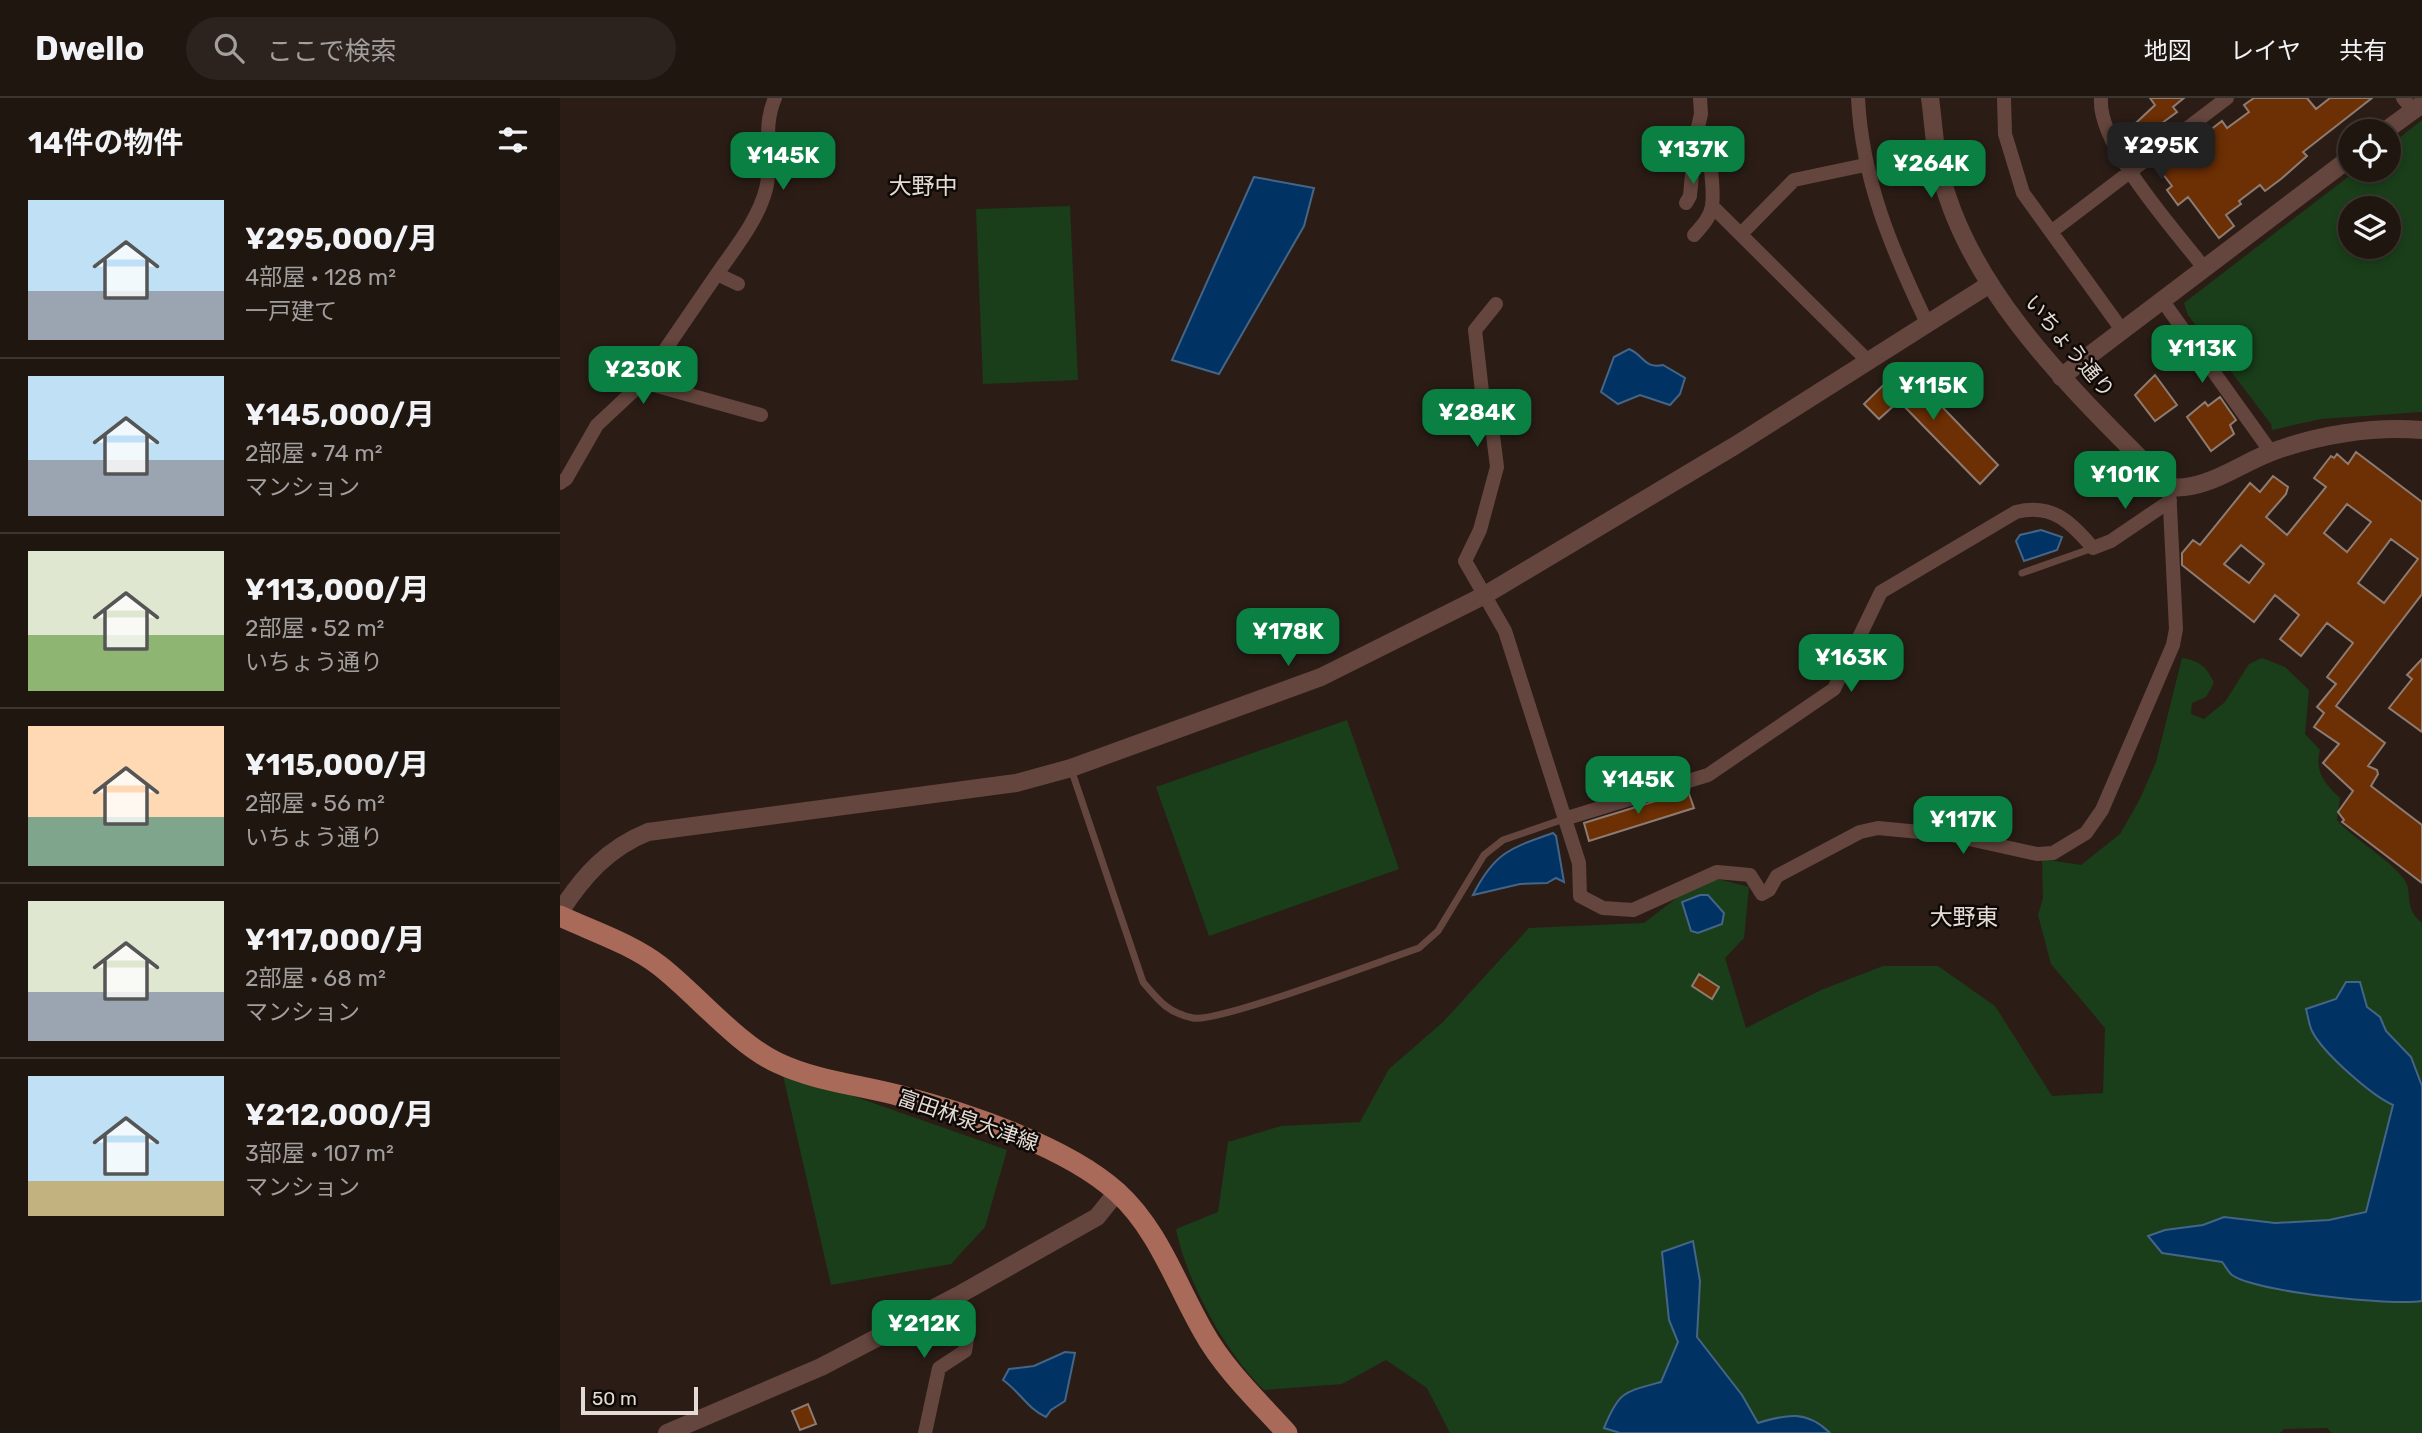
<!DOCTYPE html>
<html lang="ja">
<head>
<meta charset="utf-8">
<style>
	:root { --surface:#201610; --page:#2d231e; --text:#f1f3f6; --muted:#a29f9f; --line:#3d3530; --accent:#0b8043 }
	body { margin:0; font-family:Rubik,"Noto Sans JP",sans-serif; background:var(--page); color:var(--text); height:100vh; display:flex; flex-direction:column; font-size:26px; white-space:nowrap }
	* { box-sizing:border-box; margin:0 }
	p { font-size:23px; color:var(--muted) }
	.icon { flex:none; width:38px; height:38px; fill:none; stroke:currentColor; stroke-width:2; stroke-linecap:round; stroke-linejoin:round }
	.map { position:relative; flex:1; overflow:hidden }
	.side { display:flex; flex-direction:column; background:var(--surface); width:560px }
	.side>* { flex:none }
	.controls { position:absolute; left:1778px; top:21px; display:grid; gap:14px }
	.controls a { display:grid; place-items:center; width:63px; height:63px; border-radius:50%; background:var(--surface); box-shadow:0 4px 10px #0003,0 0 0 2px var(--line); font-size:35px }
	.scale { position:absolute; left:21px; bottom:18px; width:117px; box-sizing:border-box; padding-left:7px; border:4px solid #e5dbd6; border-top:0; font-size:19px; line-height:24px; white-space:nowrap; color:#e5dbd6; -webkit-text-stroke:5px #0f0906; paint-order:stroke }
	.price { position:absolute; translate:-50% -60px; padding:0 16px; border-radius:14px; background:var(--accent); color:#fff; font-size:23px; line-height:46px; filter:drop-shadow(0 2px 4px #0008) }
	.price::after { content:''; position:absolute; left:50%; top:42px; width:21px; height:16px; margin-left:-10px; background:inherit; clip-path:polygon(0 0,100% 0,50% 100%) }
	.price.on { background:#222; color:#fff }
	ul { padding:0; list-style:none }
	li { display:flex; align-items:center; gap:21px; height:175px; padding:0 28px }
	li+li { border-top:2px solid var(--line) }
	li span { display:grid; place-items:center; flex:none; width:196px; height:140px; border-radius:0px; color:#555 }
	li>.icon { margin-inline-start:auto }
	span .icon { width:84px; height:84px; fill:#fffc; stroke-width:1 }
	li b { font-size:30px }
	h2 { display:flex; justify-content:space-between; align-items:center; height:84px; padding:0 28px; font-size:30px }
	header { display:flex; align-items:center; gap:42px; box-sizing:border-box; height:98px; padding:0 35px; background:var(--surface); border-bottom:2px solid var(--line) }
	header strong { font-size:33px }
	nav { display:flex; gap:38px; margin-inline-start:auto; font-size:24px }
	.search { width:490px; height:63px; background:var(--page); display:flex; align-items:center; gap:18px; box-sizing:border-box; padding:0 24px; border-radius:38px; color:var(--muted); font-size:26px }
	main { display:flex; flex:1; min-height:0 }
	.map>svg:first-child { display:block }
	.green { fill:#193e19; fill-rule:evenodd }
	.water { fill:#003264; stroke:#456586; stroke-width:2 }
	.building { fill:#6d2f04; stroke:#8e7c73; stroke-width:2; fill-rule:evenodd }
	.lines { fill:none; stroke-linecap:round; stroke-linejoin:round }
	.service { stroke:#65463e; stroke-width:7 }
	.minor { stroke:#65463e; stroke-width:14 }
	.tertiary { stroke:#65463e; stroke-width:18 }
	.primary { stroke:#a96a5a; stroke-width:21 }
	.labels { text-anchor:middle; dominant-baseline:central; stroke-width:5; stroke-linejoin:round; paint-order:stroke }
	.street-label { font-size:21px; fill:#e5dbd6; stroke:#0f0906 }
	.neighbourhood-label { font-size:23px; fill:#e5dbd6; stroke:#0f0906 }
</style>
</head>
<body>
<header>
<strong>Dwello</strong>
<div class="search"><svg class="icon" aria-label="search" viewBox="0 0 24 24"><circle cx="10" cy="10" r="6"/><path d="M15 15l6 6"/></svg>ここで検索</div>
<nav><a>地図</a><a>レイヤ</a><a>共有</a></nav>
</header>
<main>
<section class="side">
<h2>14件の物件<svg class="icon" aria-label="filters" viewBox="0 0 24 24"><path d="M4 7h16M4 17h16"/><circle cx="9" cy="7" r="2"/><circle cx="15" cy="17" r="2"/></svg></h2>
<ul>
<li><span style="background:linear-gradient(#bfe0f5 65%,#9aa5b1 0)"><svg class="icon" aria-label="home" viewBox="0 0 24 24"><path d="M3 11l9-7 9 7M6 9v11h12V9"/></svg></span><div><b>¥295,000/月</b><p>4部屋 · 128 m²</p><p>一戸建て</p></div></li>
<li><span style="background:linear-gradient(#bfe0f5 60%,#9aa5b1 0)"><svg class="icon" aria-label="home" viewBox="0 0 24 24"><path d="M3 11l9-7 9 7M6 9v11h12V9"/></svg></span><div><b>¥145,000/月</b><p>2部屋 · 74 m²</p><p>マンション</p></div></li>
<li><span style="background:linear-gradient(#dfe7d0 60%,#8fb573 0)"><svg class="icon" aria-label="home" viewBox="0 0 24 24"><path d="M3 11l9-7 9 7M6 9v11h12V9"/></svg></span><div><b>¥113,000/月</b><p>2部屋 · 52 m²</p><p>いちょう通り</p></div></li>
<li><span style="background:linear-gradient(#ffd9b3 65%,#7fa58c 0)"><svg class="icon" aria-label="home" viewBox="0 0 24 24"><path d="M3 11l9-7 9 7M6 9v11h12V9"/></svg></span><div><b>¥115,000/月</b><p>2部屋 · 56 m²</p><p>いちょう通り</p></div></li>
<li><span style="background:linear-gradient(#dfe7d0 65%,#9aa5b1 0)"><svg class="icon" aria-label="home" viewBox="0 0 24 24"><path d="M3 11l9-7 9 7M6 9v11h12V9"/></svg></span><div><b>¥117,000/月</b><p>2部屋 · 68 m²</p><p>マンション</p></div></li>
<li><span style="background:linear-gradient(#bfe0f5 75%,#c2b280 0)"><svg class="icon" aria-label="home" viewBox="0 0 24 24"><path d="M3 11l9-7 9 7M6 9v11h12V9"/></svg></span><div><b>¥212,000/月</b><p>3部屋 · 107 m²</p><p>マンション</p></div></li>
</ul>
</section>
<div class="map">
<svg width="1862" height="1335" viewBox="0 0 1862 1335">
	<rect width="100%" height="100%" fill="#2b1d16"/>
	<path class="green" d="M1862,22V314L1761,321L1712,332L1711,326L1628,217L1624,205L1797,72H1829V48ZM1829,110V149H1790V110Z
		M510,108L518,282L423,286L416,111Z
		M1622,560C1640,563 1647,569 1654,585L1646,599L1632,605L1631,616L1644,621L1665,604L1689,566L1702,560L1725,569L1749,592L1745,636L1760,652C1754,673 1765,686 1780,700L1777,722C1797,744 1827,759 1844,781C1854,794 1842,809 1862,825V1335H1772L1767,1330L1724,1331L1720,1335H890L867,1290L826,1262L782,1286L704,1292C666,1256 626,1182 616,1131L658,1114L668,1044L721,1028L800,1024L829,971L883,924L969,830L1084,825L1118,799L1158,781L1189,789L1184,840L1165,860L1186,930L1261,892L1323,868H1378L1435,908L1492,998L1543,995L1545,930L1491,866L1478,817L1483,800L1482,761L1521,767L1560,736L1580,701L1596,664Z
		M787,622L839,771L649,838L596,689Z
		M222,973L447,1052L425,1129L391,1166L271,1187Z"/>
	<path class="water" d="M694,79L754,90L744,128L659,276L612,262Z
		M1069,251C1084,257 1084,271 1103,267L1125,280L1120,296L1110,307L1080,297L1058,306L1041,294L1054,259Z
		M1481,432L1502,439L1497,452L1464,463L1456,443L1460,437Z
		M993,735L996,738L1004,784L996,780L987,785L960,786L913,797C934,755 950,750 993,735Z
		M1140,797H1148L1164,815L1162,826L1138,835L1131,833L1122,804Z
		M1786,884H1800L1807,909L1820,919L1826,933L1851,959L1862,988V1203C1832,1208 1696,1194 1672,1177C1668,1174 1665,1167 1662,1164L1602,1155L1588,1138L1605,1132L1643,1127L1664,1119L1715,1125L1769,1122L1806,1114L1833,1007C1811,997 1763,955 1752,933C1749,927 1748,918 1746,911L1776,901Z
		M1133,1143L1140,1183L1137,1239L1182,1297L1198,1325C1227,1316 1247,1312 1270,1335H1060L1044,1330C1059,1293 1064,1294 1101,1284L1118,1244L1109,1222L1102,1154Z
		M505,1254L515,1255L505,1303L491,1312L486,1319C468,1311 460,1294 443,1282L449,1271L474,1268Z"/>
	<path class="building" d="M1590,0H1624L1613,9L1617,14L1598,28L1601,31L1571,53L1561,39L1595,7Z
		M1694,0H1747L1756,11L1770,0H1812L1743,54L1747,58L1721,81L1705,93L1700,87L1679,103L1681,106L1666,117L1674,128L1659,140L1628,99L1618,107L1607,92L1612,88L1599,71L1662,23L1667,30L1689,14L1684,7Z
		M1343,268L1438,367L1420,386L1339,303L1319,321L1304,306Z
		M1595,277L1617,307L1595,323L1575,297Z
		M1660,299L1676,322L1670,327L1674,336L1651,353L1627,319L1645,304L1648,308Z
		M1796,354L1862,404V496L1776,608L1825,645L1808,668L1817,672L1818,676L1811,688L1862,727V785L1782,724L1784,722L1778,714L1793,693L1763,665L1779,646L1754,629L1764,615L1757,609L1776,586L1767,579L1793,545L1767,525L1741,558L1720,541L1739,517L1715,497L1694,524L1622,467V455L1633,442L1640,447L1690,385L1700,394L1713,378L1728,389L1726,396L1706,419L1727,437L1766,389L1754,380L1771,358L1774,360L1777,356L1788,366ZM1787,406L1811,424L1787,454L1764,435ZM1831,441L1858,461L1824,505L1798,485ZM1681,447L1704,466L1689,485L1664,466Z
		M1862,561V634L1829,610L1852,581L1847,577Z
		M1128,693L1134,710L1029,743L1024,725Z
		M1139,876L1159,889L1152,901L1132,888Z
		M248,1306L256,1326L240,1332L232,1313Z"/>
	<g class="lines">
		<path class="service" d="M1462,475L1533,450
			M511,671L583,884C599,903 608,915 633,920C658,925 823,862 859,850L878,833L924,757L943,742L1004,721"/>
		<path class="minor" d="M1298,0C1302,82 1332,152 1367,225
			M1444,0L1445,36L1463,95L1562,232
			M1541,0C1537,47 1615,132 1644,170
			M1843,0L1853,12
			M1126,105L1130,98L1135,42L1141,16L1140,0
			M1152,108L1307,262
			M1491,134L1667,0
			M1181,136L1234,82L1305,67
			M1134,137C1142,128 1150,120 1152,108C1154,95 1150,39 1139,33
			M178,186L157,176C175,150 198,122 206,91C214,59 201,32 215,0
			M1602,202L1711,354
			M936,206L915,232L924,311L932,329L937,369L920,432L905,463L945,533L1019,765L1020,798L1043,810L1073,812L1157,774L1190,777L1202,796L1209,792L1217,778L1300,734L1318,730L1391,737L1477,756L1493,755L1526,735L1542,712L1613,547L1616,531L1609,389
			M83,284L157,176
			M0,385L6,381L37,327L83,284L201,317
			M1004,721L1148,677L1274,591L1321,494L1456,414C1492,405 1511,424 1533,450L1551,443L1610,403
			M365,1335L379,1270L405,1253L409,1229L397,1198"/>
		<path class="tertiary" d="M1370,0C1373,21 1374,43 1378,63C1403,192 1521,300 1609,389C1643,394 1678,367 1709,355C1756,337 1812,328 1862,332
			M1825,33L1862,6
			M1501,279L1790,60
			M0,814C23,778 48,750 88,734L456,685L511,670L761,579L925,497L1176,347L1430,186
			M107,1335L261,1269L397,1198L537,1119L557,1094"/>
		<path class="primary" d="M0,818C32,833 72,846 100,868C136,896 178,947 218,965C256,983 300,987 341,998C406,1015 506,1048 557,1094C598,1131 616,1186 643,1233C664,1271 698,1303 727,1335"/>
	</g>
	<g class="labels">
		<g class="street-label">
			<text transform="translate(1510 248) rotate(50)">いちょう通り</text>
			<text transform="translate(408 1022) rotate(19)">富田林泉大津線</text>
		</g>
		<g class="neighbourhood-label">
			<text x="363" y="88">大野中</text>
			<text x="1404" y="819">大野東</text>
		</g>
	</g>
</svg>
<div class="controls">
<a><svg class="icon" aria-label="locate" viewBox="0 0 24 24"><circle cx="12" cy="12" r="6"/><path d="M12 2v4M12 18v4M2 12h4M18 12h4"/></svg></a>
<a><svg class="icon" aria-label="layers" viewBox="0 0 24 24"><path d="M12 4l9 5-9 5-9-5zM3 14l9 5 9-5"/></svg></a>
</div>
<div class="scale">50 m</div>
<b class="price on" style="left:1601px;top:84px">¥295K</b>
<b class="price" style="left:1133px;top:88px">¥137K</b>
<b class="price" style="left:223px;top:94px">¥145K</b>
<b class="price" style="left:1371px;top:102px">¥264K</b>
<b class="price" style="left:1642px;top:287px">¥113K</b>
<b class="price" style="left:83px;top:308px">¥230K</b>
<b class="price" style="left:1373px;top:324px">¥115K</b>
<b class="price" style="left:917px;top:351px">¥284K</b>
<b class="price" style="left:1565px;top:413px">¥101K</b>
<b class="price" style="left:728px;top:570px">¥178K</b>
<b class="price" style="left:1291px;top:596px">¥163K</b>
<b class="price" style="left:1078px;top:718px">¥145K</b>
<b class="price" style="left:1403px;top:758px">¥117K</b>
<b class="price" style="left:364px;top:1262px">¥212K</b>
</div>
</main>
</body>
</html>
